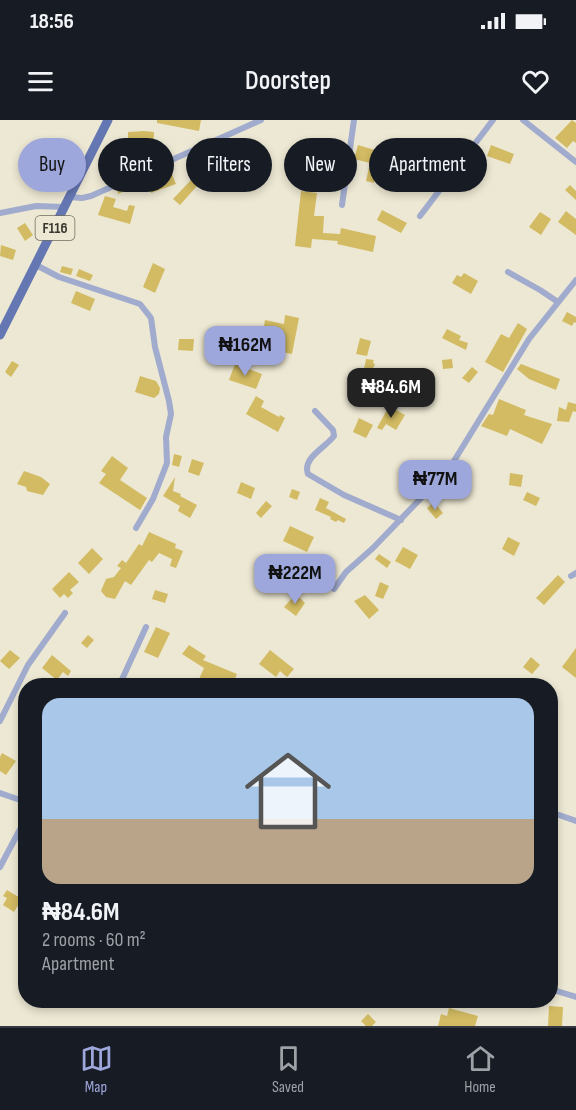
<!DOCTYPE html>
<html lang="en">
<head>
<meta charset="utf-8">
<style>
	:root { --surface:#171b24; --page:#20242c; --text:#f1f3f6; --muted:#9ea1a6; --line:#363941; --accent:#9ea7dc }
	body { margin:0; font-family:"Sofia Sans Condensed",sans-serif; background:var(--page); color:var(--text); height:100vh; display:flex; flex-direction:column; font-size:22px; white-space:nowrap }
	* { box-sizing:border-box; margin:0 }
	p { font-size:20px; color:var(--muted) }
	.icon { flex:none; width:33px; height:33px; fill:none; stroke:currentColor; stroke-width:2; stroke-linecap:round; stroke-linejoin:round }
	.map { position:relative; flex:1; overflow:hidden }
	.panel { position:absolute; left:18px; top:558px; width:540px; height:330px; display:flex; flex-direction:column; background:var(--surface); border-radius:24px; box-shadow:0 3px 9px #0003 }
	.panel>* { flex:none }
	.top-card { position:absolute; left:18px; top:18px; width:540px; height:54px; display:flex; gap:12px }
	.price { position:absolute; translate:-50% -51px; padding:0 14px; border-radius:12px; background:var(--accent); color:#111; font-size:20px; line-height:39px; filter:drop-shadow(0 2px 3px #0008) }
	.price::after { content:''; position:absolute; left:50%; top:36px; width:18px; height:14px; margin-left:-9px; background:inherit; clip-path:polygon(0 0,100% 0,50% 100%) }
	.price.current { background:#222; color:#fff }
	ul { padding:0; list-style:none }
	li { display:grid; align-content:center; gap:12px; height:318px; padding:0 24px }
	li span { display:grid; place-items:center; height:186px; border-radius:18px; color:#555 }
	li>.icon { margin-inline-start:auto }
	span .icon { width:108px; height:108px; fill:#fffc; stroke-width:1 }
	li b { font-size:26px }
	.pill { padding:0 21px; border-radius:27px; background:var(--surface); box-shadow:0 3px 9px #0003; font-size:21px; line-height:54px }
	.pill.current { background:var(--accent); color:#111 }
	.status { display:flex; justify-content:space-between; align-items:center; height:42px; padding:0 30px; background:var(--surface); direction:ltr }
	.status svg { height:16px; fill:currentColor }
	header { display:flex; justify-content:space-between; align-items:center; height:78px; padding:0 24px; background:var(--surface); font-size:27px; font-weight:600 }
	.tab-bar { display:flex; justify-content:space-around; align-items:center; height:84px; border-top:2px solid var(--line); background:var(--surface); font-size:16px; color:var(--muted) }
	.tab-bar a { display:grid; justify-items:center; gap:3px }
	.tab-bar .current { color:var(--accent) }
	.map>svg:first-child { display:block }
	.building { fill:#d2bb63 }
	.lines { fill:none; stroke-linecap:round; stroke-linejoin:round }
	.street { stroke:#a0abcd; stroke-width:6 }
	.primary { stroke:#6577b3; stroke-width:9 }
	.labels { text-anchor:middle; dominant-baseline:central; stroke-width:4.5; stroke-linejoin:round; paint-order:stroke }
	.shield { fill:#ede8d3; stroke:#6f6c60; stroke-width:1.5 }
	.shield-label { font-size:15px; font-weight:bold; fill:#39372f }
</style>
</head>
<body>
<div class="status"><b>18:56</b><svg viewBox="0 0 49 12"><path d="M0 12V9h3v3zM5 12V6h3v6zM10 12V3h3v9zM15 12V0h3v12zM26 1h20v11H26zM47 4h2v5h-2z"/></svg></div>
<header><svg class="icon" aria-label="menu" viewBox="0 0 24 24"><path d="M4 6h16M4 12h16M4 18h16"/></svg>Doorstep<svg class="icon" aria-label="heart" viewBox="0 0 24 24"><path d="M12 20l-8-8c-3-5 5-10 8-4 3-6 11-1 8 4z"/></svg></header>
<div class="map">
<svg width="576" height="906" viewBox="0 0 576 906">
	<rect width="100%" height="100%" fill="#ede8d3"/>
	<path class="building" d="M157,0H201L199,11L157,3Z
		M572,0L576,3V23L573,21L567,28L555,18Z
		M144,11L154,12L153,28L143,27L144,20L128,19V12Z
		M358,25L381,32L375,54H377L374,63L366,61L370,43L354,39Z
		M491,25L514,34L510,44L487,36Z
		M202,37L217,41L214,52L199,48Z
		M172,54L176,64L151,73L148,63Z
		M191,60L197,66L180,85L173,79Z
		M135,62L137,66L118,74L117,70Z
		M570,65L576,71V80L565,70Z
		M301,71L317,73L314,96H324L323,113L340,114L341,108L376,116L373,132L337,124L338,121L312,119L311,128L295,126Z
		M105,76L116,79L113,87L127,91L129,85L135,86L130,104L98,95Z
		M382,90L407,103L401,113L377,100Z
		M566,91L576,99V115L558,102Z
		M540,92L551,99L541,115L529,107Z
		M25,103L33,115L25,121L17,108Z
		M1,125L16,130L13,140L0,136Z
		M153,143L165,149L155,173L143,167Z
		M62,146L73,149L71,155L60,152Z
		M79,149L93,155L90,161L76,156Z
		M464,153L478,161L471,174L452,163L457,155L461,157Z
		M76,171L95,179L90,191L71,183Z
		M567,192L576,197V203L574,202L572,206L562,201Z
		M285,195L299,198L292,234L260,228L265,200L284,204Z
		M518,203L527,209L503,252L485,242L501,214L509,218Z
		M231,208L238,209L241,213L237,228L223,224L226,210L230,211Z
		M447,209L461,216L459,220L468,223L466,230L442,218Z
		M360,218L371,221L367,236L356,234Z
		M179,219H194L193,231L178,230Z
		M366,239L374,240L373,243L375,244L370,255L363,254Z
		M452,239L453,248L443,249L442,240Z
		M12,241L19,245L11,257L5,252Z
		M235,244L262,254L256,269L229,260Z
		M521,244L560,259L556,270L529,259L517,249Z
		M472,247L478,252L469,263L462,258Z
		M140,256L156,261L160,268L159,274L154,278L135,272Z
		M256,276L264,281L261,287L279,297L280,295L285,298L278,312L246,294Z
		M499,279L526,290L524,295L552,304L542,324L510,309L507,316L481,306L489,294L493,295Z
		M568,282L576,284V292L573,291L569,302L557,301L559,287L566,290Z
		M389,286L405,295L396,310L386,304L382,310L377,308Z
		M359,298L373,305L366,318L353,312Z
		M174,334L182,336L179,347L172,345Z
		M112,336L128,348L120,360L147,378L140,390L99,363L106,354L101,351Z
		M192,339L204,343L199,356L188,352Z
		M24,351L41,357L50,364L43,375L27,371L26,367L17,364Z
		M510,353L523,355L521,367L509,365Z
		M175,357L173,371L181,374L180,376L197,385L190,398L178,391L180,386L163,376Z
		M452,358L461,366L450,377L441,369Z
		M241,362L255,368L251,379L237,373Z
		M292,369L300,372L297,380L289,377Z
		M527,372L540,378L536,386L523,380Z
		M320,378L329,382L326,388L346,399L344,403L338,400L336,402L330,399L331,397L315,390Z
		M266,381L272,386L261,398L256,393Z
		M434,382L443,393L436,399L427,388Z
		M290,406L314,417L307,432L283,421Z
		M149,412L176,424L175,428L183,431L176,448L170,446L172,439L159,433L152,442L149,440L131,465L125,461L115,479L106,477L101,471L106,459L114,457L121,448L117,446L122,440L126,443L139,424L142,426Z
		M508,417L520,423L514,436L502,429Z
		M403,427L418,435L410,449L395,441Z
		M92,428L103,439L89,454L78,443Z
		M379,434L391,442L387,448L375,439Z
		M69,452L79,462L70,470L73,473L68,478L64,474L60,478L52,469Z
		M558,455L565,462L544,485L536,478Z
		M380,462L389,466L383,479L375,476Z
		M155,470L168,474L165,483L152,479Z
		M296,474L305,483L296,496L284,487Z
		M365,475L379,490L369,499L354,481Z
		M156,507L170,513L158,538L144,532Z
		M88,515L94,520L87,528L81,523Z
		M189,525L206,536L203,540L237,554L232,566H214L199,559L204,548L182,534Z
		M576,528V558L562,547Z
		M10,530L20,538L9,549L0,541Z
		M270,530L294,549L287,557L280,551L276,557L259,544Z
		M52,535L71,551L68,556L63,552L57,560L42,548Z
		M531,537L540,545L532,554L523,547Z
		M2,633L16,641L6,655L0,651V637Z
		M7,770L22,779L14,792L3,785L7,778L3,776Z
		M549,886L563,887L562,906H548Z
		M449,888L478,896L475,906H438L441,894L447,896Z
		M368,894L376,902L372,906H366L361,901Z"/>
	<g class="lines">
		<path class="street" d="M523,0L576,42
			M70,77L82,78L91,76L261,0
			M342,85L354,0
			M0,93L36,86L65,87
			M420,96L493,0
			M36,145L59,157L140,184L151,198L155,227L169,281L171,294L166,317L167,343L153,379L136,408
			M508,152L540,170L558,182
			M315,291L333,310L334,316C325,328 302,338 308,354L344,375L401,400
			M571,456L576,453
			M334,469L346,452L373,428L449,349L529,219L576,160
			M119,566L146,507
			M0,601L28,545L65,493
			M0,673L26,682
			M559,695L576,701
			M0,747L26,698
			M550,869L576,877"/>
		<path class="primary" d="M0,215L108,0"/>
	</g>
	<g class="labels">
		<rect class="shield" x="35.5" y="96" width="39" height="24" rx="4.5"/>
		<g class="shield-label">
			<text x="55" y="108">F116</text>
		</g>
	</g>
</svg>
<b class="price" style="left:245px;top:257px">₦162M</b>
<b class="price current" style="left:391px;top:299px">₦84.6M</b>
<b class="price" style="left:435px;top:391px">₦77M</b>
<b class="price" style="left:295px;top:485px">₦222M</b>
<div class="top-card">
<a class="pill current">Buy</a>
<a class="pill">Rent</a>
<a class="pill">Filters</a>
<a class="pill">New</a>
<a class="pill">Apartment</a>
</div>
<section class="panel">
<ul>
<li><span style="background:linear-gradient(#a9c7e8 65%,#b9a48a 0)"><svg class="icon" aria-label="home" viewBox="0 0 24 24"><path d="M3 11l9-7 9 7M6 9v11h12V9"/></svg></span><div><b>₦84.6M</b><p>2 rooms · 60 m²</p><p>Apartment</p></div></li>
</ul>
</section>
</div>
<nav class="tab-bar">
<a class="current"><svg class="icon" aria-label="map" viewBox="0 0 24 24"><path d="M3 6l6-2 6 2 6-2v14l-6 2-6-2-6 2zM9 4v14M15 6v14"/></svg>Map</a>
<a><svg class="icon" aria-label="saved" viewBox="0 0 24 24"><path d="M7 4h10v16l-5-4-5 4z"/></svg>Saved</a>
<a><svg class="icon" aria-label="home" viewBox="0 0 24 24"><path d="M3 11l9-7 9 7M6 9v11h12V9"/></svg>Home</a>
</nav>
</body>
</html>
